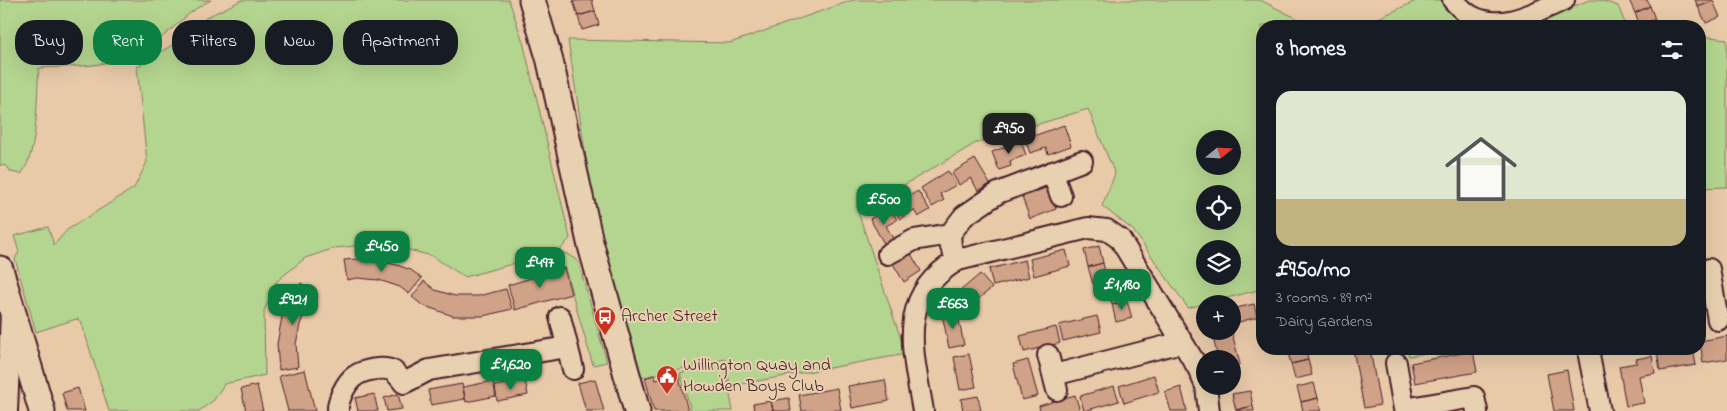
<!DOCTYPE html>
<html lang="en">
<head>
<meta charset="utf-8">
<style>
	:root { --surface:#171b24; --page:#20242c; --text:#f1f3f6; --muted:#9ea1a6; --accent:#0b8043 }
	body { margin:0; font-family:"Indie Flower",sans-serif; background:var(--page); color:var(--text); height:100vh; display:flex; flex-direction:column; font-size:19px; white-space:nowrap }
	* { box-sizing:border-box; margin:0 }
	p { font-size:16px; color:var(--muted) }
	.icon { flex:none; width:28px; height:28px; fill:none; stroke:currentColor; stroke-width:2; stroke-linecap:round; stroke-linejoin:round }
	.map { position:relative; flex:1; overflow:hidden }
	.sheet { position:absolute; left:1256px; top:20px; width:450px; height:335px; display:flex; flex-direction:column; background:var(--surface); border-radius:20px; box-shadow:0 5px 20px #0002 }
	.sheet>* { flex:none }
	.banner { position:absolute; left:15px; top:20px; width:475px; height:45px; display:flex; gap:10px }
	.needle { width:32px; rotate:72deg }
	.fabs { position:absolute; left:1196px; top:130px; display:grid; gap:10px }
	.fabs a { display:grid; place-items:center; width:45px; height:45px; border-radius:50%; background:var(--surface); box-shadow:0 5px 20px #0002; font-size:25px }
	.price { position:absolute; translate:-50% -42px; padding:0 11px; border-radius:10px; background:var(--accent); color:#fff; font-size:16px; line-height:32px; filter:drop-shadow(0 1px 2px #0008) }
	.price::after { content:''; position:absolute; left:50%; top:30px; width:15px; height:11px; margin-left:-8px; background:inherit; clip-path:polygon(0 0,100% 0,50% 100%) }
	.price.active { background:#222; color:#fff }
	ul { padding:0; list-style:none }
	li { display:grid; align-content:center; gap:10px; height:265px; padding:0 20px }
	li span { display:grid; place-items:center; height:155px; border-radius:15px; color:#555 }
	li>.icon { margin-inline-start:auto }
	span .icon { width:90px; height:90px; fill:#fffc; stroke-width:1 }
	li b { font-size:21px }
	h2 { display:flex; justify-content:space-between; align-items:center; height:60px; padding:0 20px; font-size:21px }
	.tag { padding:0 18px; border-radius:20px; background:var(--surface); box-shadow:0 5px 20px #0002; font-size:18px; line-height:45px }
	.tag.active { background:var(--accent); color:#fff }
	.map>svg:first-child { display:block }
	.green { fill:#b4d58f; stroke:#7f7a5d; fill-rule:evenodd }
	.building { fill:#d0a287; stroke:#4a1f2b }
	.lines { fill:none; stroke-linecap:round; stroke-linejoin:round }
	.minor-casing { stroke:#4a1f2b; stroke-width:24 }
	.major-casing { stroke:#4a1f2b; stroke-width:29 }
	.minor { stroke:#e7d1b0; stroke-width:20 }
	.major { stroke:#e7d1b0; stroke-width:25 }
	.labels { text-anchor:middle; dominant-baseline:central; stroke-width:4; stroke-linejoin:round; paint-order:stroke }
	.poi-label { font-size:18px; fill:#4a1f2b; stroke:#e7d1b0; text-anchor:start }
</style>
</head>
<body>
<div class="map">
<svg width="1727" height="411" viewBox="0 0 1727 411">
	<rect width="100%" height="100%" fill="#e8caa9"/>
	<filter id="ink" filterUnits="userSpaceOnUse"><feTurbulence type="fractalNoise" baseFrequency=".02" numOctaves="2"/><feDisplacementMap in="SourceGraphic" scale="10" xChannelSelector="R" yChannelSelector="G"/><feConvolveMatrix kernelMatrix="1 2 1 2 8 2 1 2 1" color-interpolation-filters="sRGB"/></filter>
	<g filter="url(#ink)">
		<path class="green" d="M0,0H211C189,10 173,30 153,44C119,68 79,66 39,68C36,96 39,153 21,174L11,172L7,166L0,165Z
			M242,0H509L523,42L570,238L559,251L465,277L432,256L382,243L335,248L305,258L277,281L264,311L265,375L224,384L214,400L199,411H109L81,321L76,319L36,332L15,259L19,252L14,236L48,227L54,245L67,230L134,188L147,162L137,67L188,35L207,17Z
			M853,0H1260L1302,21L1337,26L1372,21L1418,0H1441L1461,25L1468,26H1262V289L1188,308L1133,230L1102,206L1115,174L1088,109L976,143L858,212L906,354L730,386L725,359L639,378L592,197L568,40L730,43ZM1205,139H1232V166H1205ZM1205,194H1232V221H1205ZM1205,249H1232V276H1205Z
			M1589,0H1600L1618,6L1626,26H1529Z
			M1700,36L1727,39V187L1700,188Z
			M560,252L567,254L578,261L607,362L593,365Z
			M1407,349H1451L1409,356Z
			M724,362L733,411H691L680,373Z"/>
		<path class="building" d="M592,0L595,11L578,16L573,1Z
			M1629,0H1647L1650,6L1635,13Z
			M1695,0H1713V1L1698,7Z
			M1713,1L1720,17L1706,23L1698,7Z
			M1650,6L1655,19L1640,25L1635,13Z
			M595,11L599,25L582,30L578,16Z
			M1064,125L1071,146L1048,154L1046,148L1030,153L1025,139Z
			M1021,141L1026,155L1010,161L1011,166L999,170L992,152Z
			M975,159L990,184L978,191L971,178L959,185L952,173Z
			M948,171L956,185L940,194L944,200L932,207L921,188Z
			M1048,187L1056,209L1030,219L1022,197Z
			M918,191L930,210L918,217L914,210L900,219L892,206Z
			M890,207L897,220L886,226L895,242L886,247L870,219Z
			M1099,246L1103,263L1088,267L1084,250Z
			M908,249L921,271L904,282L890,259Z
			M1066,250L1070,266L1034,276L1030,259Z
			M357,259H371L397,265L411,270L422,278L409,294L400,287L379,280L357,278L347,280L344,260Z
			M1025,260L1029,277L993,286L989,269Z
			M1103,263L1107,281L1093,284L1088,267Z
			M564,268L571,294L515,310L508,285Z
			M980,274L992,288L963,311L952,298Z
			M424,281L435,290L455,296H478L506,289L512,309L483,316H453L422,305L412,297Z
			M301,283L318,296L304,314L300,325L296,344L298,367L279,370L277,344L282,317L287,303Z
			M1123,283L1127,301L1112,304L1108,287Z
			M1127,301L1132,318L1116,322L1112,304Z
			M1254,304L1257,317L1232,324V309Z
			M957,311L964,345L949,348L942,314Z
			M1097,316L1101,332L1063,341L1059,325Z
			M1056,327L1060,343L1024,352L1020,336Z
			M1232,333L1240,364L1232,365V359H1218L1213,337Z
			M1727,336V359L1703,363L1700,341Z
			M1287,349H1305L1308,360L1291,364Z
			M1353,349H1370L1380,405L1364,408Z
			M1670,349H1693L1696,365L1660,371L1657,351Z
			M1473,351L1477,372L1415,383L1411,363Z
			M969,354L976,387L960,390L954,357Z
			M1652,356L1655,373L1639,376L1644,403L1626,406L1619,366L1637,363L1636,359Z
			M1028,360L1038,396L1022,400L1013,364Z
			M1308,360L1312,375L1295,379L1291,364Z
			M305,370L315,411H288L279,376Z
			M1567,370L1574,411H1554L1547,374Z
			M678,373L688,411H654L645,378L654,375L656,380Z
			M1154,375L1159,392L1124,403L1119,386Z
			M595,379L604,411H586L578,383Z
			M525,380L528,395L497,401L495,386Z
			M885,380L889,401L852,408L848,386Z
			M493,381L496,396L466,402L463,387Z
			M1314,383L1318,398L1301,402L1297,387Z
			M462,384L465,399L431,405L428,390Z
			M257,385L263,411H246L241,389Z
			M1114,386L1119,401L1084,411L1080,396Z
			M1181,387L1187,411H1171L1165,392Z
			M78,388L85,411H67L62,393Z
			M837,388L841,410L802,411L799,395Z
			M1250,391L1253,406L1236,410L1232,394Z
			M374,394L378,411H358L355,398Z
			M398,394L402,409L387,411L384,398Z
			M1075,395L1080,411H1040L1039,406Z
			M978,396L981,411H963L961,399Z
			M789,398L791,411H773L771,401Z
			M1318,398L1321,411H1303L1301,402Z
			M771,401L773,411H754L753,404Z
			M1253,406L1254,411H1236V410Z"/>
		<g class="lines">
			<g class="minor-casing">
				<path id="minor" d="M1453,0C1458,5 1464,12 1471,16C1502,33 1535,12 1564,0
					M1052,172L1061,196
					M888,254L914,240L950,234
					M958,260L951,247L950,234L964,216L998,193L1082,161
					M1709,269L1718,320
					M560,317L573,369
					M1591,349L1589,356L1600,411
					M1048,355L1057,390
					M1396,363L1404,409L1474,397L1477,411
					M1054,375L1182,342
					M1206,386L1209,411
					M7,411L11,313
					M338,411C337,401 346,382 355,376C363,370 384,366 393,371C397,374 401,379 404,383L429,370L567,347
					M923,411C913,351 895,296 958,260L1088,228L1107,230L1120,239L1198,368L1205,384"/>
			</g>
			<g class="major-casing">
				<path id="major" d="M532,0L550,61L590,242L637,411
					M0,269L42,411"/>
			</g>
			<use href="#minor" class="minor"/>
			<use href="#major" class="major"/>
		</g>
	</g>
	<defs>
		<g id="bus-pin" transform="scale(1.125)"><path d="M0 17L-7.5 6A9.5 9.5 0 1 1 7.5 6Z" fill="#c8321e" stroke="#e7d1b0"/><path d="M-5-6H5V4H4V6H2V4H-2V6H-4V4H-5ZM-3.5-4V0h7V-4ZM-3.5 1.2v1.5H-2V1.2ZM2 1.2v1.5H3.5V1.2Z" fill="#fff"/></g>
		<g id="civic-pin" transform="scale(1.125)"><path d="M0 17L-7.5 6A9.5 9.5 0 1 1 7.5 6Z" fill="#c8321e" stroke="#e7d1b0"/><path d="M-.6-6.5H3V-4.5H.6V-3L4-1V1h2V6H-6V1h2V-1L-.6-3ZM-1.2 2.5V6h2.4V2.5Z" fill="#fff"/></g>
	</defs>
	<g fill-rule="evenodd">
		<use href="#bus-pin" x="605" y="317"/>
		<use href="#civic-pin" x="667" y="376"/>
	</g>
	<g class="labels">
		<g class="poi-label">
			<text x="621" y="317">Archer Street</text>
			<text x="683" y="366">Willington Quay and<tspan x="683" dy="21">Howden Boys Club</tspan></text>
		</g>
	</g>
</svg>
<div class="fabs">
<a><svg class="needle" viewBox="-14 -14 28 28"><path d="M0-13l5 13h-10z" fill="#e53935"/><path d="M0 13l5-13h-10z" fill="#9ea1a6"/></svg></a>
<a><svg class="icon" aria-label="locate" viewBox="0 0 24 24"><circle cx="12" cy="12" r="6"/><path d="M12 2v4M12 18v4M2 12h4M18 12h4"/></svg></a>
<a><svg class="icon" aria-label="layers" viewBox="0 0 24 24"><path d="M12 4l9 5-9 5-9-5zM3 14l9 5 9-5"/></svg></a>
<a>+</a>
<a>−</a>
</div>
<b class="price active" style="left:1009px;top:155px">£950</b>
<b class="price" style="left:884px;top:226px">£500</b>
<b class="price" style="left:382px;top:273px">£450</b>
<b class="price" style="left:540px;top:289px">£497</b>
<b class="price" style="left:1122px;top:311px">£1,180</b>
<b class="price" style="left:293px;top:326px">£921</b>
<b class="price" style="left:953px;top:330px">£663</b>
<b class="price" style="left:511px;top:391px">£1,620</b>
<div class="banner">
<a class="tag">Buy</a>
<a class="tag active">Rent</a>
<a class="tag">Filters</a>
<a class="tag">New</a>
<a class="tag">Apartment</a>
</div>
<section class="sheet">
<h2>8 homes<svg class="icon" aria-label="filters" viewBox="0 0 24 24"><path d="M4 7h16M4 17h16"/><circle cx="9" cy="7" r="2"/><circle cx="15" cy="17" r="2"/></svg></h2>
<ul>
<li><span style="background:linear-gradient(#dfe7d0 70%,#c2b280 0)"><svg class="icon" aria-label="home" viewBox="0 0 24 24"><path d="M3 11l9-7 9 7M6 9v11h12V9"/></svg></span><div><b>£950/mo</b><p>3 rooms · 89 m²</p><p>Dairy Gardens</p></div></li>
</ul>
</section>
</div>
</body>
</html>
